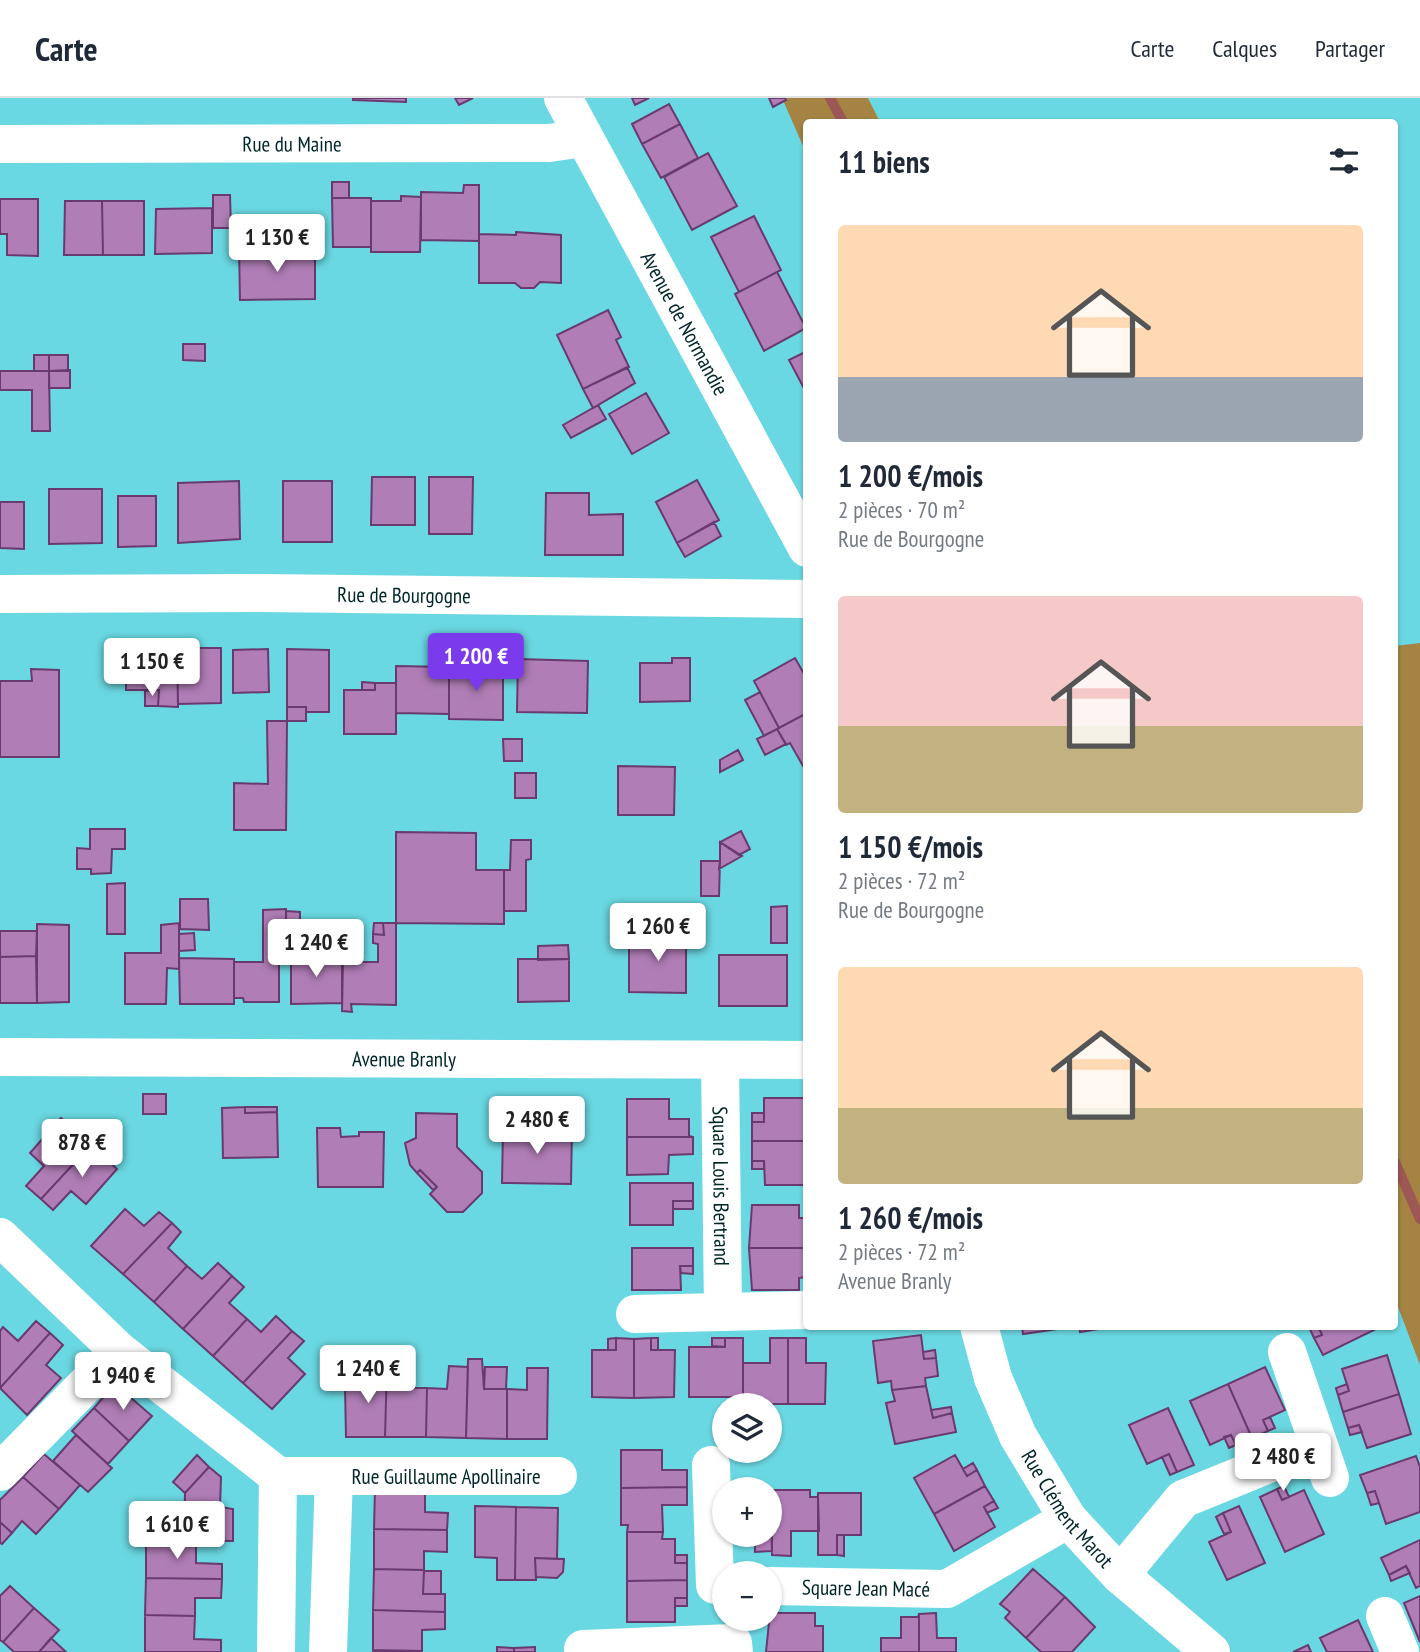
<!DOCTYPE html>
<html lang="fr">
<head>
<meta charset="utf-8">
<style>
	:root { --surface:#fff; --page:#f2f2f3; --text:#1f2937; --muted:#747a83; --line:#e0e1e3; --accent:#7c3aed }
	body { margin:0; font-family:"PT Sans Narrow",sans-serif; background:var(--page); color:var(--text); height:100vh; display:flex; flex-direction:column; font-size:26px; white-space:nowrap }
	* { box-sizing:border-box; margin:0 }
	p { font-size:23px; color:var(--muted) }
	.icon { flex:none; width:38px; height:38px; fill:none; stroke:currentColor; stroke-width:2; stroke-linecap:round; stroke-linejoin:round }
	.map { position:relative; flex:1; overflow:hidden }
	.panel { position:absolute; left:803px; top:21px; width:595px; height:1211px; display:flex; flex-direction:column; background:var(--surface); border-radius:7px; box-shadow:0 2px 5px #0004 }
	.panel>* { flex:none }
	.controls { position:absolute; left:712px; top:1295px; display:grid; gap:14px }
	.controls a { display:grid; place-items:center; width:70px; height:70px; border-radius:50%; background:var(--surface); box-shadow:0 2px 5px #0004; font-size:35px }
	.price { position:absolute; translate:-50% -60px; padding:0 16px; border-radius:7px; background:#fff; color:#222; font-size:23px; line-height:46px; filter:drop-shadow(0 2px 4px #0008) }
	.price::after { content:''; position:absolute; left:50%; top:42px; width:21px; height:16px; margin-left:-10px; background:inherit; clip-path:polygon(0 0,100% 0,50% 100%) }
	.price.selected { background:var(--accent); color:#fff }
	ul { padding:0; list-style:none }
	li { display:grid; align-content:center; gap:14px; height:371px; padding:0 35px }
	li span { display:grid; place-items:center; height:217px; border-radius:7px; color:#555 }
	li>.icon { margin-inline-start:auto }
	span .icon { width:126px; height:126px; fill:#fffc; stroke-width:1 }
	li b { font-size:30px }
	h2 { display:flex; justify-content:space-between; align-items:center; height:84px; padding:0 35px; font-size:30px }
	header { display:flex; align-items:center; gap:42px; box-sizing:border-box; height:98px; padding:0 35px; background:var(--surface); border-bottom:2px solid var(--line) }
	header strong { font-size:33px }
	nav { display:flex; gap:38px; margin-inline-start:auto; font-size:24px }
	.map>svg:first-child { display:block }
	.forest { fill:#a58443 }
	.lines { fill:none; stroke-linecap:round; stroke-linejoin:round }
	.stream { stroke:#9d5755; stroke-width:10 }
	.building { fill:#b07db6; stroke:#693a6f; stroke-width:2 }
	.minor { stroke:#fff; stroke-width:38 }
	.labels { text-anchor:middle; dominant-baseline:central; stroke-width:6; stroke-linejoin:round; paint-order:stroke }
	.street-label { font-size:21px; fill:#012629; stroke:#6ad8e2 }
</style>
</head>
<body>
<header>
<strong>Carte</strong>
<nav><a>Carte</a><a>Calques</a><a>Partager</a></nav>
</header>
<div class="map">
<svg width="1420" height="1554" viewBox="0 0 1420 1554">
	<rect width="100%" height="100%" fill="#6ad8e2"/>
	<path class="forest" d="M782,0H868L880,24H807V57Z
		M1420,545V1267L1395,1201V548Z"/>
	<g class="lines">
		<path class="stream" d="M830,0L843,24
			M1395,1064L1420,1121"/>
	</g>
	<path class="building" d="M353,0H406V4L353,2Z
		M455,0H473L459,7Z
		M632,0H649L635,7Z
		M769,0H785L786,2L773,9Z
		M669,6L680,26L642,46L632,26Z
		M680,26L698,60L661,80L642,46Z
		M708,55L737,108L692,132L664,79Z
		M332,84H349V100H332Z
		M464,87H479V143L421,142V94L463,95Z
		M213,97H230L231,130H213Z
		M401,98L421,99L420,154H371V103H401Z
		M332,100H371V149H333Z
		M0,101H38V158L7,157V136H0Z
		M65,103H102L103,157H64Z
		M102,103H144V157H103Z
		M212,110V155L155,156L156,111Z
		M754,118L781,172L739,194L711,139Z
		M516,134L561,137V185L540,184L534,190H521L515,185H479V136L516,137Z
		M239,150H315V201L240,202Z
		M777,174L806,230L764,253L735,196Z
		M608,212L621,239L616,242L629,269L583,291L557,237Z
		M183,246H205V263L183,262Z
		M807,253V296L789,262Z
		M34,257H49V273H34Z
		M49,257H68V273H49Z
		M627,269L635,285L593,310L583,291Z
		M70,272V290H49V273Z
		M0,273H49L50,333H32V292H0Z
		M646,295L669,335L632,356L609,316Z
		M598,307L606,321L571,340L563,327Z
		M372,379H415V427H371Z
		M429,379H473L472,436H429Z
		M697,382L719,422L677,445L656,404Z
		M239,383L240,441L178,445V385Z
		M283,383H332V444H283Z
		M49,391H102V445L49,446Z
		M546,395H589V417L623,416V457H545Z
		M118,398H156V448L118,449Z
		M0,404H24V451L0,450Z
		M714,424L721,438L685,459L677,445Z
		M126,550H177L178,609L158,608L159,592H126Z
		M177,550H221V605L178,606Z
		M268,551L269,594L233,595V552Z
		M287,551L329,552V614H306V609H287Z
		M672,560H690V603L640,604V565H672Z
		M795,560L807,581V615L779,630L754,583Z
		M518,561L588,563L587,615L517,614Z
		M396,568L449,569V616L396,615Z
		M449,569H503V622L449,621Z
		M31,571L59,572V659H0V583H32Z
		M362,584L375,585V592H362Z
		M375,585H396V636H344V592H375Z
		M159,592L158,608H145V593Z
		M760,594L779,630L764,638L745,602Z
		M287,609H306V623H287Z
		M807,615V675L790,645L786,647L777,631Z
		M267,623H287L286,732H234V685L268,686Z
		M777,631L786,646L765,657L757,641Z
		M503,641H522V663H504Z
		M738,652L743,662L720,674V662Z
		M618,668L675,669L674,717H618Z
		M515,675H536V700H515Z
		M90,731H125V751H112L111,775L91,776V771H77V750L90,751Z
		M741,733L750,751L739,757L720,744Z
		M396,734L476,735V772H504V826L396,825Z
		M511,742H531V761L526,762V813H504V772H510Z
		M720,744L742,758L719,771L720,763Z
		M701,763H720L719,798H701Z
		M125,785V836H107V786Z
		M180,801H208L209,832L180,831Z
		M787,808V845H771V809Z
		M286,811V843H279V904H244L243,900H234V864H263V812Z
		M286,813L300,814V833H307V846H286Z
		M179,825V871L167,870L166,906H125V855H161V827Z
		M374,825H383L384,837L373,836Z
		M383,825H396V907L351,906L352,914L342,913L343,864H378V846L373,845V836L384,837Z
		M37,826L69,827V904L37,905Z
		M0,833H37L36,858L0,859Z
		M629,834L686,835V895L629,894Z
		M194,835L195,852L179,853V836Z
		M568,847L569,861L538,862V848Z
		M291,856H342V905L291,906Z
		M719,857H787V908H719Z
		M36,858L37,905H0V859Z
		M179,860L234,861V906H180Z
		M518,861H569V903L518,904Z
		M143,996H166V1016H143Z
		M764,1000H807V1043H752V1024H764Z
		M627,1001H669V1021H689V1038L693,1039H627Z
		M245,1009H277V1014L245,1015Z
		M245,1009V1015L277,1014L278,1059L223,1060L222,1010Z
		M416,1015L457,1016V1049L482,1074V1095L463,1114H447L430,1096L437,1089L420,1072L417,1075L410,1067L405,1045L416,1040Z
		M752,1015H764V1024H752Z
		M61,1020L91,1047L41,1101L26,1088L44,1068L30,1055Z
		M317,1030H340L341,1039L359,1038V1034H384L383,1089H318Z
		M503,1031H572L571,1086L502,1085Z
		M627,1039H693V1056L669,1057L668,1076L627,1077Z
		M752,1043H807V1087H765L764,1063H752Z
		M91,1047L117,1071L86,1106L71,1093L53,1112L41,1101Z
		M752,1063H764V1071H752Z
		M420,1072L437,1089L433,1092L417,1075Z
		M630,1085H693V1103H673V1127H630Z
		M673,1103H693V1111H673Z
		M752,1107H799V1120H807L806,1150H749Z
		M125,1111L144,1128L159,1114L172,1125L123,1176L91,1148Z
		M172,1125L181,1134L168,1150L187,1168L154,1204L123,1176Z
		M632,1150H693V1168H680L681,1192H632Z
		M749,1150H806V1179L799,1180V1192H752Z
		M218,1165L232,1178L183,1231L154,1204L187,1168L202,1181Z
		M680,1168H693V1176L681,1175Z
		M232,1178L244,1189L229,1205L247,1221L213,1258L183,1231Z
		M276,1218L292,1233L243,1285L213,1258L247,1221L261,1234Z
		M36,1223L50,1235L0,1290V1233L3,1229L18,1243Z
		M1022,1228H1072V1229L1023,1236Z
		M1079,1228H1117L1080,1234Z
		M1318,1228L1322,1237L1314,1240L1309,1229Z
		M1318,1228H1375L1376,1231L1323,1257L1314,1240L1322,1237Z
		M292,1233L304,1243L288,1260L305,1276L272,1311L243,1285Z
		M50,1235L63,1247L46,1267L61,1280L27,1317L0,1290Z
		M921,1237L924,1261L936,1260L938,1278L925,1280L926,1288L892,1292L891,1283L878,1285L873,1243Z
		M616,1240L634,1241V1300L592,1299V1252H616Z
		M616,1240V1252H608V1241Z
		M651,1240H658V1252H651Z
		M651,1240V1252H675L674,1299L634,1300V1241Z
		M712,1240H725V1249L712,1248Z
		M725,1240H743V1299H689V1249H725Z
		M770,1240H788V1306H750V1299H743V1265H770Z
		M788,1240H806V1265H826L825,1306H788Z
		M935,1252L936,1260L924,1261L923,1254Z
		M1387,1257L1399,1296L1343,1314L1338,1297L1349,1293L1342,1271Z
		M468,1261H482L484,1291H507V1341L466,1340Z
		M368,1267H387L385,1339H346L345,1289H366Z
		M387,1267L405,1268V1290H427L426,1339H385Z
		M449,1268L468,1269L466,1340L426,1339L427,1290L447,1291Z
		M485,1269H507L506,1291H484Z
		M1265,1269L1285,1312L1263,1322L1268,1333L1252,1340L1228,1286Z
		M527,1270H548L547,1341H507V1291L527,1292Z
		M115,1286L152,1318L129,1343L94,1310Z
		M1228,1286L1252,1340L1236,1347L1231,1337L1210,1347L1190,1303Z
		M1347,1286L1349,1293L1338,1297L1336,1290Z
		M926,1288L933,1320L952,1315L956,1334L895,1346L886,1305L895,1303L892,1292Z
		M1399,1296L1411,1336L1367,1350L1359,1327L1348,1330L1343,1314Z
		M951,1309L952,1315L933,1320L931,1312Z
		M94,1310L129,1343L108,1366L72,1333Z
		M1168,1310L1194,1367L1177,1374L1169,1356L1147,1366L1129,1327Z
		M1270,1319L1275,1330L1268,1333L1263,1322Z
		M1359,1327L1362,1334L1350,1337L1348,1330Z
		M76,1337L112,1370L88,1394L53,1363Z
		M1231,1337L1236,1347L1229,1350L1224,1339Z
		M621,1352H662V1372H687V1389L621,1390Z
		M44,1356L80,1387L59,1411L23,1379Z
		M1169,1356L1177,1374L1170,1377L1162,1359Z
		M197,1357L209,1369L185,1395L173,1384Z
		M955,1357L967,1378L977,1372L985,1388L934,1416L914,1380Z
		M1416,1358L1420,1369V1414L1386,1426L1375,1393L1367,1395L1360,1377Z
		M973,1365L977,1372L967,1378L963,1371Z
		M209,1369L221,1379L220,1409L233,1411V1443L184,1442L185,1395Z
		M23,1379L59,1411L36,1436L22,1423L12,1435L0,1424V1402Z
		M985,1388L994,1403L984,1409L995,1429L954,1453L934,1416Z
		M1284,1388L1289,1399L1282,1402L1277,1391Z
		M687,1389V1407H662L663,1434H627L628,1427H621V1390Z
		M375,1390L425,1391V1414L448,1415L447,1432L374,1431Z
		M1277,1391L1282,1402L1304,1392L1324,1436L1285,1454L1260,1399Z
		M770,1392L772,1453L755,1454V1437H770Z
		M772,1392H810V1399H818L819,1433H791V1458L772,1457Z
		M1375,1393L1379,1405L1371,1407L1367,1395Z
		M818,1395H861V1437H837V1457H818Z
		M994,1403L998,1410L987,1415L984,1409Z
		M475,1408L516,1409L515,1482H497V1460L475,1459Z
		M1239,1408L1265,1465L1227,1482L1209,1444L1231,1434L1223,1415Z
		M516,1409L558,1410L557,1461L535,1460L536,1482H515Z
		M1223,1415L1231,1434L1224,1436L1216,1419Z
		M0,1424L12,1435L2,1446L0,1445Z
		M374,1431L447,1432V1454L424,1453V1472L374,1471Z
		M627,1434H663L662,1441H675V1465H687V1482L627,1483Z
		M837,1437H844V1458L837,1457Z
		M146,1441L196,1442V1465L222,1466V1481L146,1480Z
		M1420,1442V1488L1416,1490L1406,1468L1389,1477L1381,1460Z
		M675,1457H687V1465H675Z
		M535,1460L564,1461L563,1474L557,1480L536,1479Z
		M1406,1468L1410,1475L1391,1483L1389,1477Z
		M374,1471L424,1472L423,1496H445V1514L373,1512Z
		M1033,1471L1065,1499L1026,1540L1005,1520L1010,1514L1000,1506Z
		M424,1473H441V1496H423Z
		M146,1480L222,1481L221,1500H195V1518L145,1517Z
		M687,1482V1500H675V1524H627V1483Z
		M10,1488L34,1510L3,1544L0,1542V1498Z
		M1420,1498V1544L1404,1505Z
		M1065,1499L1095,1529L1072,1554H1041L1026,1540Z
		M675,1500H687V1508H675Z
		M34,1510L59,1532L39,1554H14L3,1544Z
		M373,1512L445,1514V1531L422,1532V1553L373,1552Z
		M770,1515H815V1528H823V1554H766Z
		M936,1515L937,1540H956V1554H919V1516Z
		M919,1516V1554H881V1540H901V1519H918Z
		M145,1517L195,1518L194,1541L221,1542V1554H145Z
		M1358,1522L1373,1554H1327L1320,1540Z
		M51,1540L66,1554H39Z
		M1308,1547L1311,1554H1293Z
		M497,1549L514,1550V1554H497Z
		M535,1549V1554H514V1550Z
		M373,1552L422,1553V1554H373Z"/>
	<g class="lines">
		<g class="minor">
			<path id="s1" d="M563,0L807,450"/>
			<path id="s2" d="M0,46L549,45L584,40"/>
			<path id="s3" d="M0,496L261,495L807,501"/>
			<path id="s4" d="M0,959L807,962"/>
			<path id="s5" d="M720,962L723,1214"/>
			<path d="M0,1139L119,1253L278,1378"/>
			<path d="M635,1216L807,1212"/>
			<path id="s6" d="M979,1228L993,1280L1018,1338L1068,1421L1120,1477L1211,1554"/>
			<path d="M1287,1254L1330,1380"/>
			<path d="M711,1367L715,1487H724"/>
			<path d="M0,1374L119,1253"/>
			<path id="s7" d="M334,1378H558"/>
			<path d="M1120,1477L1183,1401L1318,1346"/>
			<path id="s8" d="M770,1488L947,1491L1068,1421"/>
			<path d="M1385,1518L1400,1554"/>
			<path d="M583,1551L733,1545L734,1554"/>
			<path d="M276,1554L278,1378H334L328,1554"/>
		</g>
	</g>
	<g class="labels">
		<g class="street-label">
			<text stroke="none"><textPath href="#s2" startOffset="292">Rue du Maine</textPath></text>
			<text stroke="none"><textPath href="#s1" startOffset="256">Avenue de Normandie</textPath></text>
			<text stroke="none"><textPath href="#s3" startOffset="404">Rue de Bourgogne</textPath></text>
			<text stroke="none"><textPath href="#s4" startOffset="404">Avenue Branly</textPath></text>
			<text stroke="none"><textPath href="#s5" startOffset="126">Square Louis Bertrand</textPath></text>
			<text stroke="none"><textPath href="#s7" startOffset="112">Rue Guillaume Apollinaire</textPath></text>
			<text stroke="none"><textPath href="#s6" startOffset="205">Rue Clément Marot</textPath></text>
			<text stroke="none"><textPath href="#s8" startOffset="96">Square Jean Macé</textPath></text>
		</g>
	</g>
</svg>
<div class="controls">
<a><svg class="icon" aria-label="layers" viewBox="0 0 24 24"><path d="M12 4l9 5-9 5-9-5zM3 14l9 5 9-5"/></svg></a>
<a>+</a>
<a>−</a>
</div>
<b class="price" style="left:277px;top:176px">1 130 €</b>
<b class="price selected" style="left:476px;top:595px">1 200 €</b>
<b class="price" style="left:152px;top:600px">1 150 €</b>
<b class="price" style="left:658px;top:865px">1 260 €</b>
<b class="price" style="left:316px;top:881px">1 240 €</b>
<b class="price" style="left:537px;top:1058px">2 480 €</b>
<b class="price" style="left:82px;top:1081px">878 €</b>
<b class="price" style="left:368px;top:1307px">1 240 €</b>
<b class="price" style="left:123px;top:1314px">1 940 €</b>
<b class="price" style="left:1283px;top:1395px">2 480 €</b>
<b class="price" style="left:177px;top:1463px">1 610 €</b>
<section class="panel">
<h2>11 biens<svg class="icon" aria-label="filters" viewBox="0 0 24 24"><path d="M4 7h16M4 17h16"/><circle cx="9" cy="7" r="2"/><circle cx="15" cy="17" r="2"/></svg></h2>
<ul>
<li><span style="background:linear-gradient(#ffd9b3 70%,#9aa5b1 0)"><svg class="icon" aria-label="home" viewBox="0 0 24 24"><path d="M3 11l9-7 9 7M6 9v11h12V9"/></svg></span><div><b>1 200 €/mois</b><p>2 pièces · 70 m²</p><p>Rue de Bourgogne</p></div></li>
<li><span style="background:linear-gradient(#f6c9c9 60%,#c2b280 0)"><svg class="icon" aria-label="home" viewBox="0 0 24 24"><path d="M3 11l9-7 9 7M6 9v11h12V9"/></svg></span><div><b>1 150 €/mois</b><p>2 pièces · 72 m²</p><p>Rue de Bourgogne</p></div></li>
<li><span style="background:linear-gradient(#ffd9b3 65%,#c2b280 0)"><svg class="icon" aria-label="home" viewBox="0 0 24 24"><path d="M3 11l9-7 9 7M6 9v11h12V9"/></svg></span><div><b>1 260 €/mois</b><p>2 pièces · 72 m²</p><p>Avenue Branly</p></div></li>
</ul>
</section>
</div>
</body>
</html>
